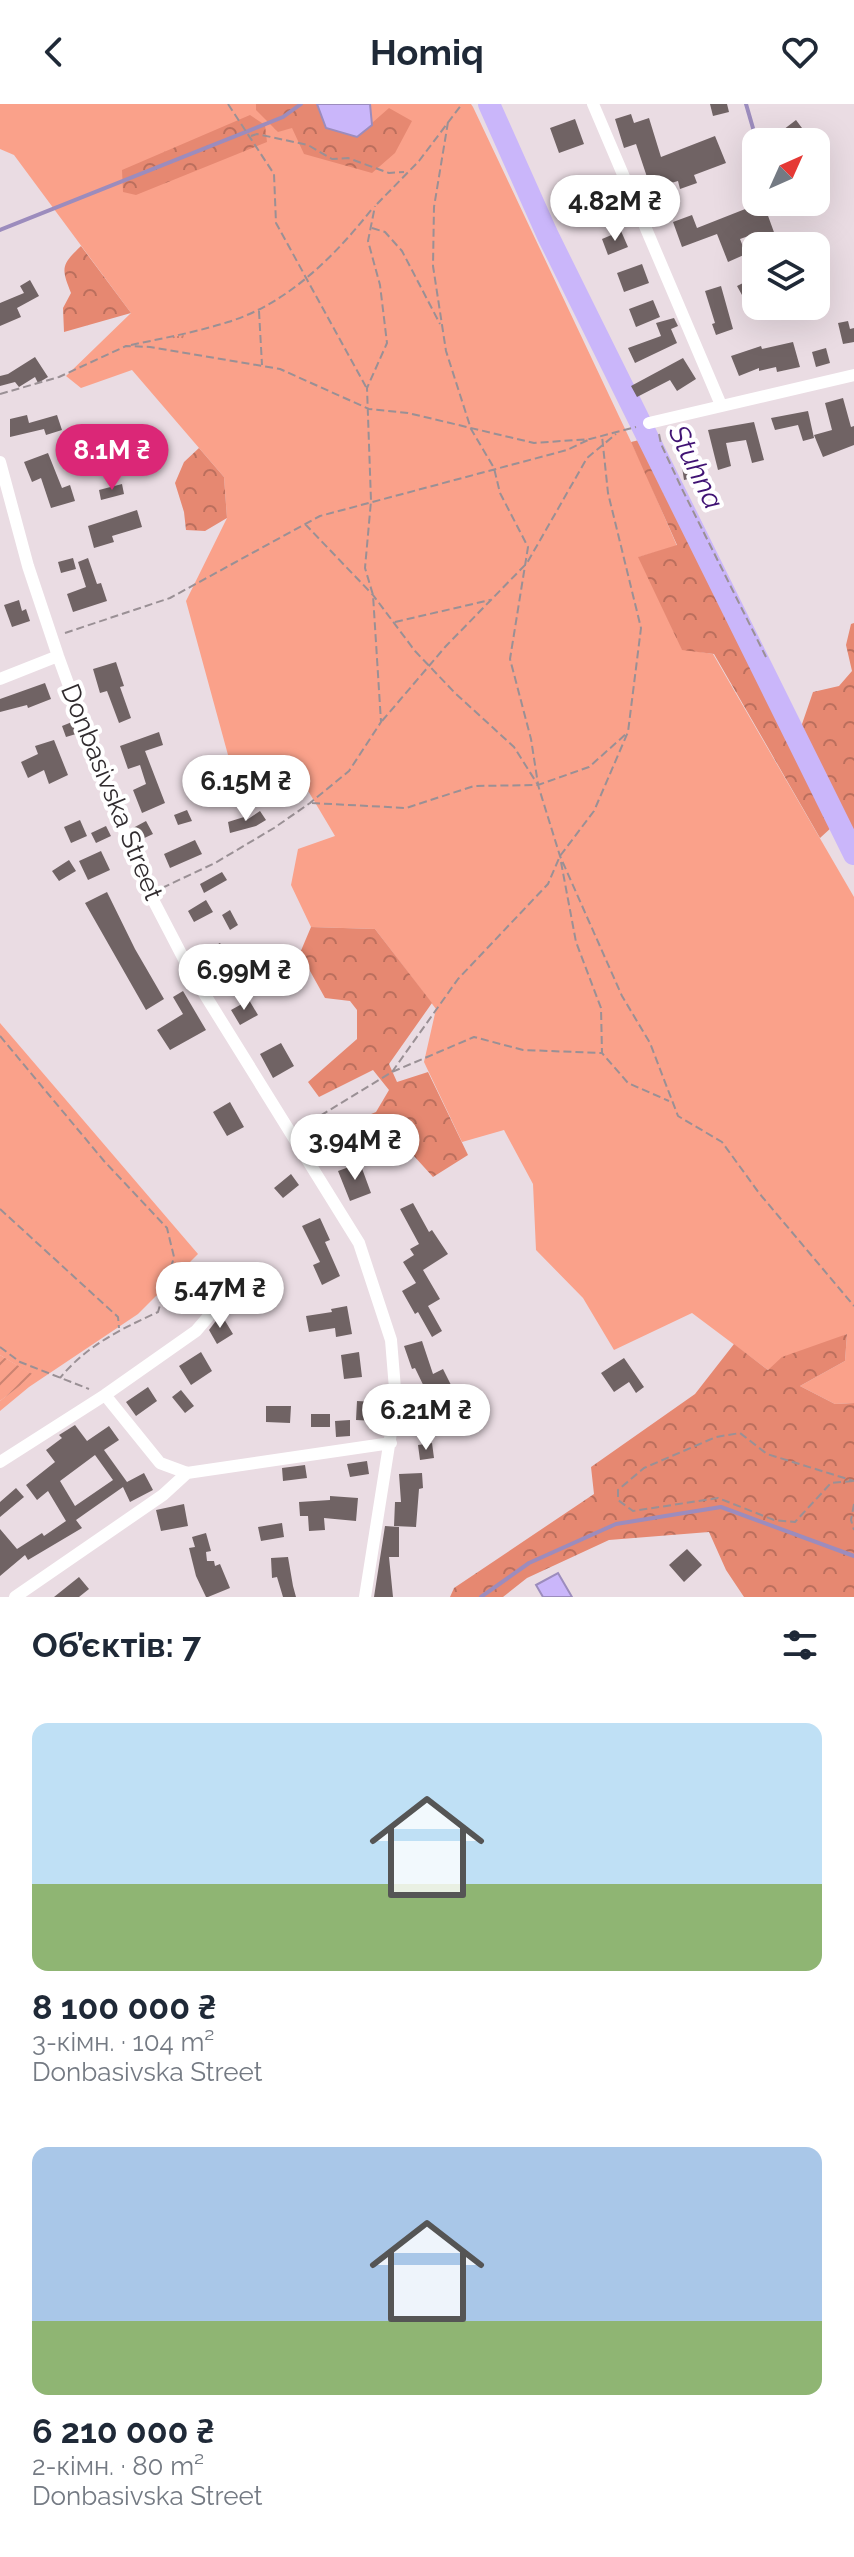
<!DOCTYPE html>
<html lang="uk">
<head>
<meta charset="utf-8">
<style>
	:root { --surface:#fff; --page:#f6f6f7; --text:#1f2937; --muted:#747a83; --accent:#db2777 }
	body { margin:0; font-family:Raleway,sans-serif; background:var(--page); color:var(--text); height:100vh; display:flex; flex-direction:column; font-size:30px; white-space:nowrap }
	* { box-sizing:border-box; margin:0 }
	p { font-size:26px; color:var(--muted) }
	.icon { flex:none; width:44px; height:44px; fill:none; stroke:currentColor; stroke-width:2; stroke-linecap:round; stroke-linejoin:round }
	.map { position:relative; height:1493px; overflow:hidden }
	.panel { display:flex; flex-direction:column; background:var(--surface); flex:1 }
	.panel>* { flex:none }
	.needle { width:52px; rotate:45deg }
	.tools { position:absolute; left:742px; top:24px; display:grid; gap:16px }
	.tools a { display:grid; place-items:center; width:88px; height:88px; border-radius:16px; background:var(--surface); box-shadow:0 8px 32px #0002; font-size:40px }
	.price { position:absolute; translate:-50% -68px; padding:0 18px; border-radius:28px; background:#fff; color:#222; font-size:26px; line-height:52px; filter:drop-shadow(0 2px 4px #0008) }
	.price::after { content:''; position:absolute; left:50%; top:48px; width:24px; height:18px; margin-left:-12px; background:inherit; clip-path:polygon(0 0,100% 0,50% 100%) }
	.price.selected { background:var(--accent); color:#fff }
	ul { padding:0; list-style:none }
	li { display:grid; align-content:center; gap:16px; height:424px; padding:0 32px }
	li span { display:grid; place-items:center; height:248px; border-radius:16px; color:#555 }
	li>.icon { margin-inline-start:auto }
	span .icon { width:144px; height:144px; fill:#fffc; stroke-width:1 }
	li b { font-size:34px }
	h2 { display:flex; justify-content:space-between; align-items:center; height:96px; padding:0 32px; font-size:34px }
	header { display:flex; justify-content:space-between; align-items:center; height:104px; padding:0 32px; background:var(--surface); font-size:36px; font-weight:700 }
	.map>svg:first-child { display:block }
	.grass { fill:#faa18a }
	.forest { fill:url(#forest-crowns) }
	.park { fill:url(#park-tufts) }
	.garden { fill:url(#garden-furrows) }
	.water { fill:#cab6fa; stroke:#9c8cbd; stroke-width:2 }
	.lines { fill:none; stroke-linecap:round; stroke-linejoin:round }
	.stream { stroke:#9c8cbd; stroke-width:4 }
	.river { stroke:#cab6fa; stroke-width:22 }
	.building { fill:#706364; fill-rule:evenodd }
	.path { stroke:#9a9095; stroke-width:2; stroke-dasharray:8 4; stroke-linecap:butt }
	.street { stroke:#fff; stroke-width:12 }
	.labels { text-anchor:middle; dominant-baseline:central; stroke-width:8; stroke-linejoin:round; paint-order:stroke }
	.street-label { font-size:26px; fill:#302b2e; stroke:#fff }
	.water-label { font-size:28px; font-style:italic; fill:#3f1273; stroke:#fff }
</style>
</head>
<body>
<header><svg class="icon" aria-label="back" viewBox="0 0 24 24"><path d="M15 5l-7 7 7 7"/></svg>Homiq<svg class="icon" aria-label="heart" viewBox="0 0 24 24"><path d="M12 20l-8-8c-3-5 5-10 8-4 3-6 11-1 8 4z"/></svg></header>
<div class="map">
<svg width="854" height="1493" viewBox="0 0 854 1493">
	<defs>
		<pattern id="forest-crowns" width="20" height="18" patternUnits="userSpaceOnUse" patternTransform="scale(2)"><rect width="20" height="18" fill="#e68871"/><path d="M2 6a3 3 0 1 1 6 0M12 15a3 3 0 1 1 6 0" fill="none" stroke="#bb6f5d"/></pattern>
		<pattern id="park-tufts" width="24" height="20" patternUnits="userSpaceOnUse" patternTransform="scale(2)"><rect width="24" height="20" fill="#faa18a"/><path d="M3 7l-1-3M5 7V3M7 7l1-3M15 17l-1-3M17 17v-4M19 17l1-3" fill="none" stroke="#cb8371"/></pattern>
		<pattern id="garden-furrows" width="10" height="10" patternUnits="userSpaceOnUse" patternTransform="scale(2)"><rect width="10" height="10" fill="#faa18a"/><path d="M-1 1l2-2M0 10L10 0M9 11l2-2" fill="none" stroke="#cb8371"/></pattern>
	</defs>
	<rect width="100%" height="100%" fill="#eadce3"/>
	<path class="grass" d="M0,0H471L473,3L643,363L677,442L639,453L682,545L713,550L854,793V1299L835,1300L800,1282L845,1257L847,1230L768,1266L692,1209L614,1246L583,1194L536,1146L533,1080L504,1026L462,1038L424,958L436,905L375,825L311,823L291,781L298,745L335,732L307,685L240,695L186,497L227,414L224,373L132,266L81,284L66,272L131,209L14,51L0,45Z
		M0,919L198,1150L138,1210L29,1283L0,1307V1297L33,1271L0,1251Z"/>
	<path class="forest" d="M256,0H317L326,24L356,33L389,4L412,17L395,49L372,69L304,50L292,24L278,28L256,6Z
		M250,11L265,21L267,38L136,91L123,88L122,66Z
		M81,142L131,209L64,228L63,204L71,189C61,164 61,161 81,142Z
		M643,335L709,480L832,723L820,734L714,550L682,546L638,453L677,441L631,338Z
		M199,344L224,373L227,414L205,427L186,426L184,408L175,379L184,358Z
		M854,519V733L801,623L813,588L839,582L852,567L846,541L851,520Z
		M311,823L375,825L432,899L389,960L397,978L428,968L468,1051L433,1073L385,1020L355,1027L350,1039L313,1044V1034L376,1008L389,986L373,966L319,993L308,978L357,935V906L350,897L325,894L300,849Z
		M847,1230L845,1257L800,1282L835,1300L854,1299V1493H744L726,1466L709,1428L609,1436L527,1474L503,1493H450L454,1484L594,1390L591,1363L695,1290L734,1240L768,1266L782,1253Z"/>
	<path class="park" d="M199,229L200,248L169,243L171,233Z"/>
	<path class="garden" d="M0,1251L34,1271L0,1297Z"/>
	<path class="water" d="M317,0H370L372,21L357,33L326,24Z
		M558,1469L572,1493H543L536,1481Z"/>
	<g class="lines">
		<path class="stream" d="M746,0L757,38
			M0,126L283,13L301,0
			M481,1493L529,1459L616,1420L721,1403L854,1452"/>
		<path class="river" d="M489,0L548,132L854,750"/>
	</g>
	<path class="building" d="M710,0H727L729,8L713,12Z
		M631,10L634,19L649,14L661,53L715,32L726,59L694,71L697,79L680,85L678,77L651,85L636,40L624,44L615,15Z
		M575,15L584,40L559,49L550,24Z
		M796,16L805,28L791,38H785L779,29Z
		M605,87L612,103L593,111L586,95Z
		M763,98L779,142H766L760,128L740,135L746,150L728,158L717,130L682,143L673,118L692,111L697,124Z
		M621,127L628,143L608,151L602,135Z
		M642,160L649,179L624,188L617,169Z
		M30,176L39,192L17,204L21,213L0,222V199L24,189L20,182Z
		M747,177L752,186L742,191L737,182Z
		M721,182L733,225L716,231L712,220L715,219L705,187Z
		M653,196L660,213L636,223L629,205Z
		M674,214L678,222L671,225L677,239L635,259L628,244L661,232L656,219Z
		M848,217L850,225L854,224V238L843,240L838,219Z
		M793,238L800,263L777,268L776,263L759,267V264L739,272L731,252L761,242L762,245Z
		M826,244L830,259L816,263L812,248Z
		M35,253L48,273L38,279L35,273L19,283L15,278L0,282V272L8,270Z
		M683,254L696,275L677,287L670,276L637,293L631,282Z
		M843,294L851,323L854,322V341L823,353L814,331L832,326L825,299Z
		M808,307L814,334L803,337L798,321L775,326L771,314Z
		M27,311L29,319L57,311L62,326L46,331L44,325L10,333V315Z
		M754,318L764,356L752,359L746,336L726,339L731,362L718,366L708,326Z
		M692,330L701,372L684,376L682,363L685,362L678,333Z
		M48,349L62,384L70,381L75,397L51,404L41,374L32,378L24,358Z
		M122,380L124,390L101,396L99,386Z
		M137,406L142,423L112,432L114,438L94,444L88,422Z
		M73,454L76,465L61,469L58,458Z
		M88,454L97,480L101,479L107,497L73,508L67,490L86,483L78,458Z
		M19,496L22,507L26,505L30,517L12,523L4,501Z
		M116,558L124,582L120,583L131,614L119,619L107,587L100,589L93,565Z
		M45,579L51,595L28,604L27,601L0,608V595Z
		M72,618L76,630L66,633L62,622Z
		M159,628L163,641L145,647L165,699L142,709L133,686L146,680L140,661L128,665L120,642Z
		M54,636L68,671L49,680L44,666L28,674L21,658L38,650L35,642Z
		M187,706L192,717L178,721L174,711Z
		M260,707L266,716L256,722L230,729L228,718L244,713L245,717Z
		M80,716L87,732L71,739L64,723Z
		M146,717L153,730L138,737L133,724Z
		M106,722L111,732L96,739L91,729Z
		M195,736L202,750L170,764L164,750Z
		M101,747L110,766L88,776L79,757Z
		M69,756L76,767L59,777L52,767Z
		M222,768L227,776L204,789L200,780Z
		M107,788L135,845L164,895L146,906L85,799Z
		M206,796L213,808L194,818L188,807Z
		M230,806L238,821L230,826L222,811Z
		M220,839L228,852L212,861L204,848Z
		M183,887L206,926L170,946L157,926L183,910L173,893Z
		M249,896L258,911L240,921L231,906Z
		M281,939L294,962L273,974L260,950Z
		M230,998L244,1023L227,1032L213,1008Z
		M360,1059L371,1089L350,1097L338,1067Z
		M291,1070L299,1081L283,1094L274,1084Z
		M413,1099L429,1128L432,1126L448,1150L423,1166L440,1195L428,1202L442,1227L432,1233L418,1208L415,1210L402,1187L416,1179L403,1158L414,1151L410,1145L419,1140L400,1105Z
		M320,1114L330,1136L325,1138L340,1172L322,1181L313,1161L320,1158L302,1122Z
		M347,1202L352,1230L336,1233L335,1224L309,1228L306,1212L332,1208L331,1205Z
		M221,1210L233,1230L217,1240L209,1226Z
		M422,1237L433,1270L443,1265L452,1283L429,1293L415,1264L412,1265L404,1242Z
		M201,1248L212,1267L191,1281L179,1262Z
		M359,1248L362,1273L344,1275L341,1251Z
		M624,1254L644,1283L636,1289L629,1278L614,1288L601,1269Z
		M148,1283L157,1297L136,1312L126,1298Z
		M181,1286L194,1302L185,1309L172,1293Z
		M471,1286L478,1294L465,1304L458,1295Z
		M357,1297L376,1298L375,1317L356,1316Z
		M266,1302H291L290,1319L266,1318Z
		M419,1303L423,1328L411,1330L407,1305Z
		M311,1310H330V1323H311Z
		M350,1316V1332L336,1333L335,1317Z
		M75,1321L87,1337L109,1322L119,1336L104,1346L127,1378L144,1369L153,1386L130,1398L123,1383L76,1416L82,1424L28,1456L25,1451L0,1472V1425L17,1445L42,1429L44,1432L66,1417L48,1387L37,1396L26,1381L55,1358L46,1346L62,1334L59,1331ZM95,1351L113,1376L75,1402L60,1377Z
		M432,1339L434,1354L420,1356L418,1341Z
		M367,1357L369,1370L350,1373L347,1360Z
		M305,1361L307,1374L283,1377L282,1364Z
		M422,1369L423,1384L419,1385L416,1423L394,1422L395,1398H401L399,1370Z
		M16,1384L24,1393L0,1413V1398Z
		M330,1392L358,1394L356,1417L324,1414L325,1426L309,1427L308,1412H300L299,1398L330,1396Z
		M184,1400L188,1422L161,1427L156,1406Z
		M282,1419L284,1433L261,1437L258,1423Z
		M385,1422L399,1423V1453H389L393,1493H374Z
		M206,1429L211,1447L206,1448L207,1457H214L215,1462L220,1460L230,1484L208,1493H206L196,1472L189,1444L195,1443L192,1433Z
		M687,1445L702,1461L684,1478L669,1461Z
		M288,1453L293,1482L296,1493H283L277,1473L272,1474L271,1454Z
		M79,1473L89,1485L79,1493H54Z"/>
	<g class="lines">
		<path class="path" d="M228,0L274,70L276,119L366,283
			M448,18L434,103L433,162L446,247L471,325L494,364L500,389L528,443L510,555L531,635L538,680
			M251,32L257,30L308,41L332,55L348,54L389,69L404,68
			M377,100L419,57L462,0
			M372,124L385,128L402,147L440,220
			M259,207L262,261
			M131,241C164,234 197,228 228,218C287,200 334,153 372,105
			M0,290L59,273L126,242L150,243L280,265L369,305L408,309L534,339L590,335L636,323
			M659,330L661,340L682,385L766,553
			M305,420L373,491L415,547L455,589L514,643L538,681L560,752L622,892L650,939L678,1012L722,1038L759,1089L854,1202
			M395,518L490,496
			M65,529L170,494L320,412L567,346L588,336
			M382,617L446,542L527,459L587,354L616,330
			M312,699L406,704L474,682L538,681L589,663L626,630
			M561,758L576,838L601,904L602,949L628,979L669,997
			M162,784L215,759L274,724L310,699L349,667L381,618L373,491L365,464L371,397L367,284L387,239L380,181L368,137L375,102
			M0,932L104,1057L167,1124L174,1153L158,1208C121,1225 86,1242 60,1274
			M392,968L458,875L548,780L560,752L594,707L628,628L641,524L608,389L602,332
			M300,1024L392,968L474,933L523,946L602,949
			M0,1105L118,1213L119,1224
			M0,1243L20,1258L89,1285
			M853,1377L831,1379L795,1418L774,1416L718,1394L633,1407L618,1396V1386L644,1364L716,1333L740,1329L767,1350L854,1377
			M854,1400L851,1416L854,1426"/>
		<path class="street" d="M593,0L721,301
			M649,319L854,271
			M0,358L28,462L58,552L102,673L150,790L189,865L359,1139L391,1236L396,1297L365,1493
			M0,575L58,552
			M105,1291L160,1359L187,1369
			M0,1358L105,1291L196,1227L208,1213
			M15,1493L163,1391L187,1369L391,1339"/>
	</g>
	<g class="labels">
		<g class="street-label">
			<text transform="translate(112 688) rotate(68)">Donbasivska Street</text>
		</g>
		<g class="water-label">
			<text transform="translate(696 363) rotate(64)">Stuhna</text>
		</g>
	</g>
</svg>
<div class="tools">
<a><svg class="needle" viewBox="-14 -14 28 28"><path d="M0-13l5 13h-10z" fill="#e53935"/><path d="M0 13l5-13h-10z" fill="#747a83"/></svg></a>
<a><svg class="icon" aria-label="layers" viewBox="0 0 24 24"><path d="M12 4l9 5-9 5-9-5zM3 14l9 5 9-5"/></svg></a>
</div>
<b class="price" style="left:615px;top:139px">4.82M ₴</b>
<b class="price selected" style="left:112px;top:388px">8.1M ₴</b>
<b class="price" style="left:246px;top:719px">6.15M ₴</b>
<b class="price" style="left:244px;top:908px">6.99M ₴</b>
<b class="price" style="left:355px;top:1078px">3.94M ₴</b>
<b class="price" style="left:220px;top:1226px">5.47M ₴</b>
<b class="price" style="left:426px;top:1348px">6.21M ₴</b>
</div>
<section class="panel">
<h2>Об’єктів: 7<svg class="icon" aria-label="filters" viewBox="0 0 24 24"><path d="M4 7h16M4 17h16"/><circle cx="9" cy="7" r="2"/><circle cx="15" cy="17" r="2"/></svg></h2>
<ul>
<li><span style="background:linear-gradient(#bfe0f5 65%,#8fb573 0)"><svg class="icon" aria-label="home" viewBox="0 0 24 24"><path d="M3 11l9-7 9 7M6 9v11h12V9"/></svg></span><div><b>8 100 000 ₴</b><p>3-кімн. · 104 m²</p><p>Donbasivska Street</p></div></li>
<li><span style="background:linear-gradient(#a9c7e8 70%,#8fb573 0)"><svg class="icon" aria-label="home" viewBox="0 0 24 24"><path d="M3 11l9-7 9 7M6 9v11h12V9"/></svg></span><div><b>6 210 000 ₴</b><p>2-кімн. · 80 m²</p><p>Donbasivska Street</p></div></li>
</ul>
</section>
</body>
</html>
